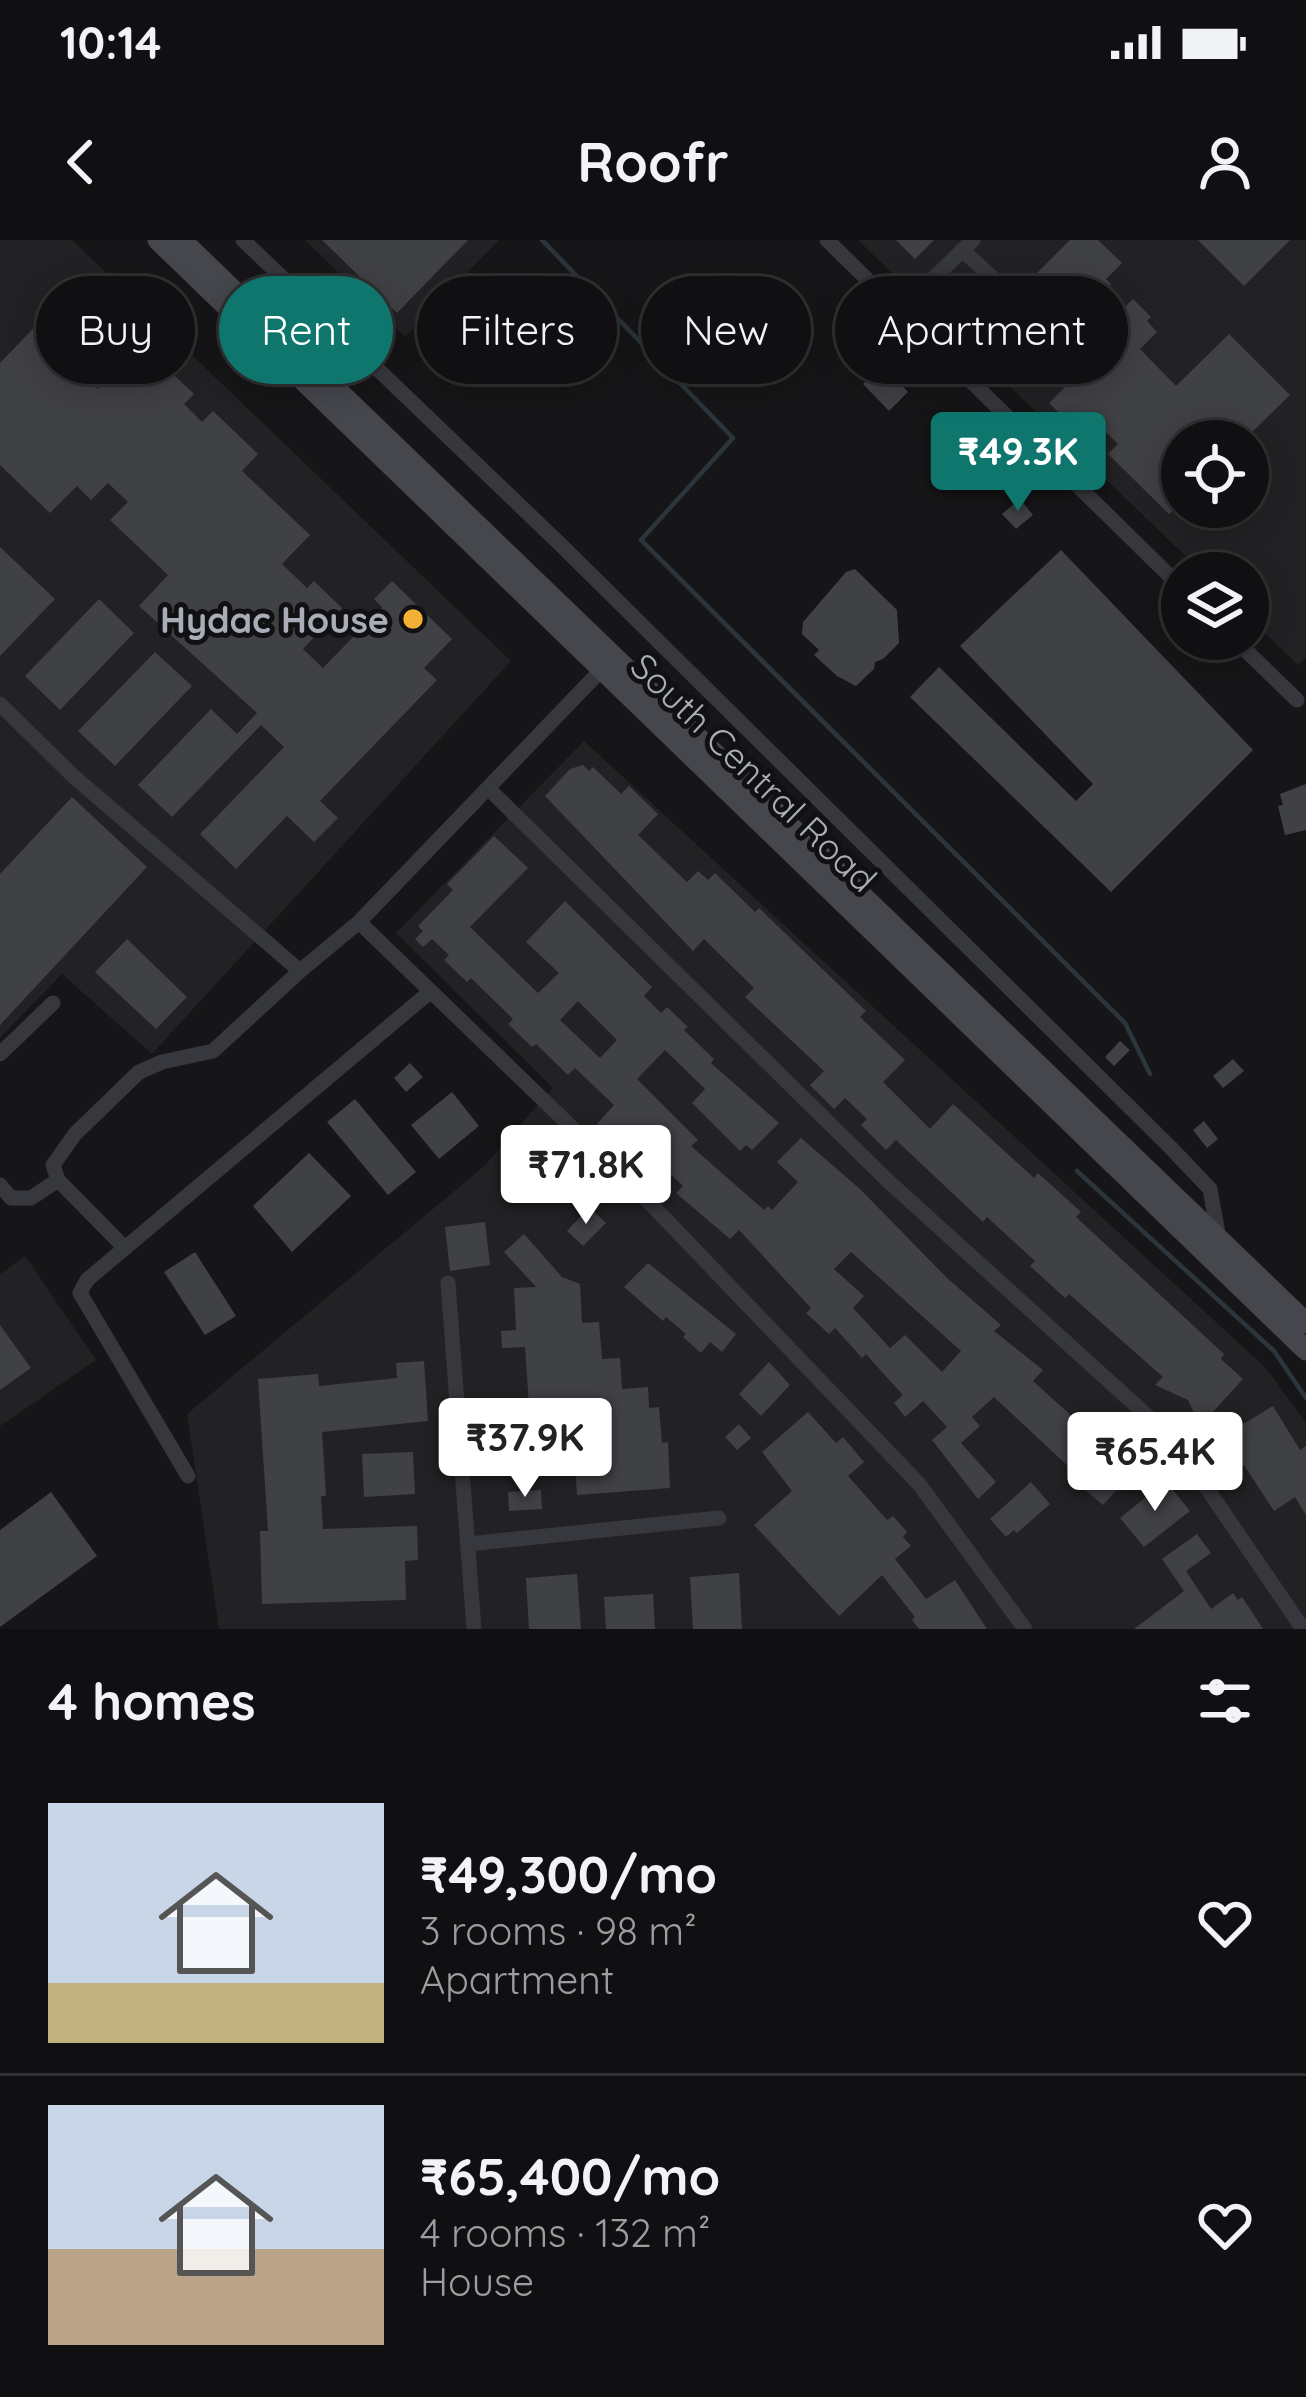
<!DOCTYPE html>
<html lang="en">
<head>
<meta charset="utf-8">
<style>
	:root { --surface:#101012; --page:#1e1e20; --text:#f1f3f6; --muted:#9c9d9f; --line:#303032; --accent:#0f766e }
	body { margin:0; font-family:Quicksand,sans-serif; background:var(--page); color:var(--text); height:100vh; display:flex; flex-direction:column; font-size:45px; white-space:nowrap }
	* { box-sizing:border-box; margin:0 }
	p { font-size:39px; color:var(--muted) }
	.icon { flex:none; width:66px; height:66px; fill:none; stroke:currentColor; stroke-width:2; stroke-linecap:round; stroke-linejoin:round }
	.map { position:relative; height:1389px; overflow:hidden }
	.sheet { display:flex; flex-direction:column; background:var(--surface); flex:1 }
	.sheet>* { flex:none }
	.guide { position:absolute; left:36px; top:36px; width:1236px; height:108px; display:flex; gap:24px }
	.tools { position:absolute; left:1161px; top:180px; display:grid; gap:24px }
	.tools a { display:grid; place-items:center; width:108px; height:108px; border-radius:50%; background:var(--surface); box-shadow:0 6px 30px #0003,0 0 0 3px var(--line); font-size:60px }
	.price { position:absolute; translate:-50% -102px; padding:0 27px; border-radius:12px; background:#fff; color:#222; font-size:39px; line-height:78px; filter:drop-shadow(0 3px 6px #0008) }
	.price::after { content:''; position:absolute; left:50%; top:72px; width:36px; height:27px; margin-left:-18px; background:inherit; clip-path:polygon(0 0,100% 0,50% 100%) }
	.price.current { background:var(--accent); color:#fff }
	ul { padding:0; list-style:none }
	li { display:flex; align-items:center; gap:36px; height:300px; padding:0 48px }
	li+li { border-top:3px solid var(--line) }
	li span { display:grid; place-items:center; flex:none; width:336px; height:240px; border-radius:0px; color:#555 }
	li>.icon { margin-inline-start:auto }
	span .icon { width:144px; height:144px; fill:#fffc; stroke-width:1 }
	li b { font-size:51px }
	h2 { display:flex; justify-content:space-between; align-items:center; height:144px; padding:0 48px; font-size:51px }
	.tag { padding:0 42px; border-radius:54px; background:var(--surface); box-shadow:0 6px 30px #0003,0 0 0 3px var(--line); font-size:42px; line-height:108px }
	.tag.current { background:var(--accent); color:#fff }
	.status { display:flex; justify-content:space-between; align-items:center; height:84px; padding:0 60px; background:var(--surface); direction:ltr }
	.status svg { height:33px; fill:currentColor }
	header { display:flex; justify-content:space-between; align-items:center; height:156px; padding:0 48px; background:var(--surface); font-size:54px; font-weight:800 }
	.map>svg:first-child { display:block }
	.built { fill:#222225; fill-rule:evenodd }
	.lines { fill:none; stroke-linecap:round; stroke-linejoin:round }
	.stream { stroke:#2c353c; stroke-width:4.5 }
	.building { fill:#404145; fill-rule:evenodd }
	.street { stroke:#37383d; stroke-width:15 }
	.secondary { stroke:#45474d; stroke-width:21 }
	.poi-dot { fill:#f2b134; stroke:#111113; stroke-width:4.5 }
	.labels { text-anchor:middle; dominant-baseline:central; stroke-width:10; stroke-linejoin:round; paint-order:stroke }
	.poi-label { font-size:36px; font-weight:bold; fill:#a8adb8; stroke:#111113; text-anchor:end }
	.street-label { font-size:36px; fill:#a8adb8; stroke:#111113 }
</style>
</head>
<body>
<div class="status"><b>10:14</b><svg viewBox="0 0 49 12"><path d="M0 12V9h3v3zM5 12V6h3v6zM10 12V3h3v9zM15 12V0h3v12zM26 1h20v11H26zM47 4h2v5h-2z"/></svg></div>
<header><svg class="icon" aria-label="back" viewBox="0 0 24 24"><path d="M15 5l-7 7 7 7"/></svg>Roofr<svg class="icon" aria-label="person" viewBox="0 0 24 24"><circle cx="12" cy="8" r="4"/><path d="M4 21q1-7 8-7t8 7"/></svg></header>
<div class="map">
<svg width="1306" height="1389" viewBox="0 0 1306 1389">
	<rect width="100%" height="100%" fill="#161618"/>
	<path class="built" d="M0,0H72L511,421L152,814L62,734L0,798Z
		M305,0H499L405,97Z
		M858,0H1306V417L1298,425L1248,377V333H1203ZM1182,201H1248V267H1182Z
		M584,501L1266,1128L1306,1183V1389H219L187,1174L482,928L553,848L396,693Z
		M25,1016L96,1120L0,1186V1034Z"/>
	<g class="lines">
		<path class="stream" d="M542,0L733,198L641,300L1125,783L1150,834
			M1077,931L1274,1111L1306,1158"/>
	</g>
	<path class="building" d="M322,0H468L397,73Z
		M896,0H934L915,19Z
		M1070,0H1098L1122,23L1106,39L1111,44L1069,86L1063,81L1058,86L1054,77L1022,48Z
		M1198,0H1290L1244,46Z
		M78,42L103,65L79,89L96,106L75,127L98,149L141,104L194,154L184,164L202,182L213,171L258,214L242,231L310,295L282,324L307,348L314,341L342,368L303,409L323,428L382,367L374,359L392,341L452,399L424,428L437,440L320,561L338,578L314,602L287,576L236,629L200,594L284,507L261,485L172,577L138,545L211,469L237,494L257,473L139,366L168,335L110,280L128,262L108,243L91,260L77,246L50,273L0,225V123Z
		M515,59L535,78L526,87L506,68Z
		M1133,59L1151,77L1147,81L1157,92L1140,109L1176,146L1229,94L1290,155L1243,201H1182V261L1169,274L1108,214L1118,204L1098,184L1084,198L1049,163L1064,148L1054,137Z
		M882,125L908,152L889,171L863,144Z
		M1020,259L1033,275L1016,289L1002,274Z
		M0,307L55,359L0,416Z
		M1061,310L1253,510L1111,652L910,457L939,427L1076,561L1093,544L960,406Z
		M855,329L897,370L899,403L883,419L875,422L874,429L856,446L837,436L814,415L819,410L802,394L803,382L846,332Z
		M99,359L134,393L60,470L25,436Z
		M155,412L192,446L115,526L78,491Z
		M583,525L589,531L593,527L621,554L629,546L658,574L638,595L687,642L698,631L708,640L715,633L755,672L759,668L866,771L860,777L905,820L883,842L930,889L953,864L1034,938L1038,933L1081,972L1076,977L1224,1114L1221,1119L1243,1139L1200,1186L1188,1160L1155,1145L1163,1137L1069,1054L1065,1058L1030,1026L1035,1021L987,977L983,982L896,900L886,910L861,885L867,879L845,858L834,869L810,845L824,831L745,757L754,748L704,699L693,711L545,556L570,529Z
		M1306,544V590L1285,595L1278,566L1283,565L1280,554Z
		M72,557L147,627L0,785V634Z
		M494,596L528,628L470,687L538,753L559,733L526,702L565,661L652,747L644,756L661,773L667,767L688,787L684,790L714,819L711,823L779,883L752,910L746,905L740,911L692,863L705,849L665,810L637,839L698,900L691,906L764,970L768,966L772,970L798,942L777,922L801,898L860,949L947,1038L1001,1085L994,1091L1043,1130L1033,1141L1076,1180L1082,1173L1137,1228L1103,1265L1082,1247L1086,1243L994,1157L972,1177L980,1186L961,1203L996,1242L978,1259L932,1200L947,1187L923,1161L905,1177L894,1163L903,1155L881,1131L866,1114L862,1118L835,1088L829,1094L806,1073L811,1068L739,990L730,999L676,953L683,946L655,920L644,931L596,885L614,865L575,828L568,835L536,804L532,807L508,784L513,779L471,738L467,742L444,720L449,715L432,699L423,707L415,699L423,691L418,686L453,650L447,644ZM578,761L617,800L600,818L560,780ZM851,1012L961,1111L942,1132L905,1095L890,1108L853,1068L864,1056L834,1029Z
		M127,699L187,757L156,789L95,732Z
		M1120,801L1130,810L1114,826L1105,817Z
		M1233,819L1244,831L1223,848L1213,836Z
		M410,823L423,837L406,852L394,838Z
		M452,852L479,886L439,919L411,885Z
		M355,859L416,932L388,955L327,882Z
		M1204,881L1218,899L1207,908L1193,890Z
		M309,913L351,956L292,1012L253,966Z
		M538,914L562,937L547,952L524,930Z
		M589,967L606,983L583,1006L567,991Z
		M485,982L490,1025L450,1031L445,987Z
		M524,994L562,1037L580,1044L582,1083L599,1082L602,1119L620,1118L622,1149L648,1147L649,1168L659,1167L662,1203L668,1202L670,1248L577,1255L574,1207L532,1210L525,1107L502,1108L501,1091L516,1090L514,1048L536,1047L504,1012Z
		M195,1012L236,1076L205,1095L164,1032Z
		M648,1023L736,1094L722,1112L710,1102L701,1113L683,1097L686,1094L666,1077L663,1081L624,1047Z
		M0,1085L31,1128L0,1150Z
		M424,1121L428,1181L322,1192L326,1256H321L323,1289L417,1286L418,1320L405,1321L406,1360L262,1364L260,1291H268L258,1139L318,1134L319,1146L397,1138L396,1123Z
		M769,1122L790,1145L761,1176L739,1154Z
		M1273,1166L1300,1210L1306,1206V1275L1295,1257L1274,1271L1244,1225L1235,1230L1217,1200Z
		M808,1172L836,1203L843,1197L864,1222L848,1236L887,1280L893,1276L907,1292L903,1297L911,1306L895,1319L926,1359L955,1340L987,1389H919L912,1380L915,1377L882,1335L839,1376L754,1285L792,1251L762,1212Z
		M739,1184L751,1198L737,1210L725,1197Z
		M413,1212L415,1254L364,1257L362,1214Z
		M1166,1241L1190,1271L1144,1307L1120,1278Z
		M1031,1242L1050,1264L1017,1293L1014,1290L1006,1297L990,1279Z
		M541,1250L542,1269L509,1271L508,1252Z
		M51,1252L97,1316L0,1387V1290Z
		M1197,1294L1211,1313L1186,1331L1211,1369L1233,1353L1238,1360L1242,1357L1263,1389H1134L1184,1351L1162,1319Z
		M739,1333L742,1389H693L690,1337Z
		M577,1334L581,1389H529L526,1338Z
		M653,1354L655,1389H606L604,1357Z"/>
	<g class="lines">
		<path class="street" d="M243,0L561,305L1171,908L1210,949L1219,999
			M827,0L1182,348
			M962,10L1046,86
			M900,71L973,0
			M1234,399L1297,460
			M0,464L72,535L300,731L359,682L607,424
			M490,550L887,940L1174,1200L1303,1389
			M359,682L649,962L919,1244L1025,1389
			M0,814L53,763
			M0,945L11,958H31L58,940
			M125,1008L431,751
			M448,1043L474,1389
			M188,1236L80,1053L87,1040L125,1008L58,940L53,925L75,894L139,832L162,822L213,811L300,731
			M468,1304L719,1278"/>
		<path class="secondary" d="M158,0L1306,1110
			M181,0L1306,1083"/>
	</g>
	<circle class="poi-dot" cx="413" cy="379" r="12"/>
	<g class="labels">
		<g class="poi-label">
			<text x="389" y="379">Hydac House</text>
		</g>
		<g class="street-label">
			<text transform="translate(754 532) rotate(44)">South Central Road</text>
		</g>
	</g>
</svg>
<div class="tools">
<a><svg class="icon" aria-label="locate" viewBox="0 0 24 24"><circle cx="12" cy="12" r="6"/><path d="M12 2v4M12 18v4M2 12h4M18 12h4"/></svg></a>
<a><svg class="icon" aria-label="layers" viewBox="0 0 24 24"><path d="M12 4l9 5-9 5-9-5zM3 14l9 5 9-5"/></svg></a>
</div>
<b class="price current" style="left:1018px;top:274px">₹49.3K</b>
<b class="price" style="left:586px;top:987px">₹71.8K</b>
<b class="price" style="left:525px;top:1260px">₹37.9K</b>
<b class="price" style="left:1155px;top:1274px">₹65.4K</b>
<div class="guide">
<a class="tag">Buy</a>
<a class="tag current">Rent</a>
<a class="tag">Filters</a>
<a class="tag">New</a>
<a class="tag">Apartment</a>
</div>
</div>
<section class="sheet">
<h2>4 homes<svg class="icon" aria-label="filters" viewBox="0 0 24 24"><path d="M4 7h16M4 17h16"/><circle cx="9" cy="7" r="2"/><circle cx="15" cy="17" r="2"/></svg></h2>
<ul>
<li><span style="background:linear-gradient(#c9d6e8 75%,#c2b280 0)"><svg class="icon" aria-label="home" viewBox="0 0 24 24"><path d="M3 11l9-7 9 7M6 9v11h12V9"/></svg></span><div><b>₹49,300/mo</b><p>3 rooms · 98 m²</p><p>Apartment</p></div><svg class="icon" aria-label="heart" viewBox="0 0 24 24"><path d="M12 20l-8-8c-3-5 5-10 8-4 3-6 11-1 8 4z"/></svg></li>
<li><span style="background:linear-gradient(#c9d6e8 60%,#b9a48a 0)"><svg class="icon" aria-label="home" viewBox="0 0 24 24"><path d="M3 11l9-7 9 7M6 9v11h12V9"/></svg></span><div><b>₹65,400/mo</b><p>4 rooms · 132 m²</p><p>House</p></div><svg class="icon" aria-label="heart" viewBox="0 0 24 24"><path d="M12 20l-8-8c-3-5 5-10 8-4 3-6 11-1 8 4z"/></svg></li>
</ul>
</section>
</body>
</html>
